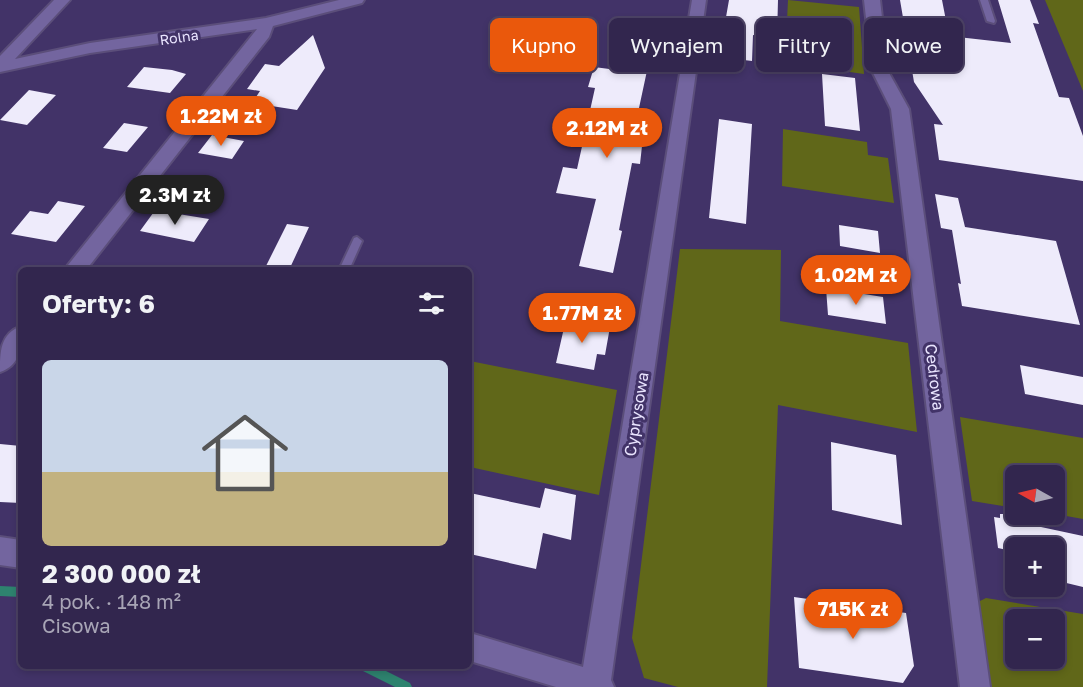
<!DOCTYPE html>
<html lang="pl">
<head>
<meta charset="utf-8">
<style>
	:root { --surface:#32264e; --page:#3a2e55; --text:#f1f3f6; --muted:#a8a5b6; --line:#4d4366; --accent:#ea580c }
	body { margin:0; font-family:"Golos Text",sans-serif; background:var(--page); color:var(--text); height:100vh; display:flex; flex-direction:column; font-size:22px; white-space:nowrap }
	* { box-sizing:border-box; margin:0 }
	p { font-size:20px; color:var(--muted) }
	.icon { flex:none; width:33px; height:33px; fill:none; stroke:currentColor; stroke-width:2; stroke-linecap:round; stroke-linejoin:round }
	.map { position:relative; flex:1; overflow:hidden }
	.side { position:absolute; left:18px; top:267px; width:454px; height:402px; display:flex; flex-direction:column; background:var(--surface); border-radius:9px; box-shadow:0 3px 9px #0003,0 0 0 2px var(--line) }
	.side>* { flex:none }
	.hud { position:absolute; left:490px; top:18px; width:502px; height:54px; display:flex; gap:12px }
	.needle { width:39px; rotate:278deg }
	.fabs { position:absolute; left:1005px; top:465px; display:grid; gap:12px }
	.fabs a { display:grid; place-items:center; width:60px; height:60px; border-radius:9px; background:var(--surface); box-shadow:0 3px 9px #0003,0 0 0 2px var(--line); font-size:30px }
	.price { position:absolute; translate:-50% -51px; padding:0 14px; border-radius:21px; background:var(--accent); color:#fff; font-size:20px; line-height:39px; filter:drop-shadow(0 2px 3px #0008) }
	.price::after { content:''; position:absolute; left:50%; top:36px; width:18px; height:14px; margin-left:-9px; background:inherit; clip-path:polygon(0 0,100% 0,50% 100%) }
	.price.selected { background:#222; color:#fff }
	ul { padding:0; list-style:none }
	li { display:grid; align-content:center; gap:12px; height:318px; padding:0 24px }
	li+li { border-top:2px solid var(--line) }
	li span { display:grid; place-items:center; height:186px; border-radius:9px; color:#555 }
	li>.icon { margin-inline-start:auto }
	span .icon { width:108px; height:108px; fill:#fffc; stroke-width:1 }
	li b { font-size:26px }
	h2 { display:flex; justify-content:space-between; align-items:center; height:72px; padding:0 24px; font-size:26px }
	.pill { padding:0 21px; border-radius:9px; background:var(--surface); box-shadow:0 3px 9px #0003,0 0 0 2px var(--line); font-size:21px; line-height:54px }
	.pill.selected { background:var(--accent); color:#fff }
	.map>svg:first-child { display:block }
	.green { fill:#606719; fill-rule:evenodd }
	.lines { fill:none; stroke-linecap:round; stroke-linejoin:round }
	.stream { fill:#2e836f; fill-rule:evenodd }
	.building { fill:#eeebfb }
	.service-casing { stroke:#5b4e7a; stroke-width:4 }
	.minor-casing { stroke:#5b4e7a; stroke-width:4 }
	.service { fill:#73659f; fill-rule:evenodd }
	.minor { fill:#73659f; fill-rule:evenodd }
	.labels { text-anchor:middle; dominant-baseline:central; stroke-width:6; stroke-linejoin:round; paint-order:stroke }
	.far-street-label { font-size:14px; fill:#e9e4fe; stroke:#423368 }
	.street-label { font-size:16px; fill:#e9e4fe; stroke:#423368 }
</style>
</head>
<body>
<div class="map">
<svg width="1083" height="687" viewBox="0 0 1083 687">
	<rect width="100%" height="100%" fill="#423368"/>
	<path class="green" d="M788,0L859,7L864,74L785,63Z
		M1045,0H1083V91Z
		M783,129L867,142L868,155L888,158L894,203L782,186Z
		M680,249L781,250L780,321L908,343L917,432L778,405L767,687H678L644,678L632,638Z
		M470,361L617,390L599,495L470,467Z
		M960,417L1083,438V519L1055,514L1054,476H1016L1015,508L972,501Z
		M986,598L1083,614V687H987L974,604ZM1016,620H1054V658H1016Z"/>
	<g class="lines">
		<path class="stream" d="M0,586L21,587V597L0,596Z
			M360,666H376L410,683L412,687H395L361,670Z"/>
	</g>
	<path class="building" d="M729,0H778L777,38L753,35L752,61L719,57Z
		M900,0H942L949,36L1011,43L998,0H1030L1039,24L1033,23L1059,97L1069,98L1083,136V181L939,160L934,124L943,125L914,82Z
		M313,35L325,68L297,110L252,103L260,91L247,89L265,64L279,66Z
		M619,62L648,66L633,136L643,137L640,164L632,163L619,230L622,231L613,273L579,266L596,199L556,193L563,167L577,169L595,88L588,87L594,67L617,70Z
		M144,67L172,70L186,74L170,93L127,87Z
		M822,74L855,78L860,131L825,126Z
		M29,90L56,95L27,125L0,120Z
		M719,119L752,124L746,224L709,218Z
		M124,123L148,127L127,152L103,148Z
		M212,135L244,141L232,159L198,153Z
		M935,194L958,198L965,227L1056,241L1080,325L962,306L958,283L961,284L952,230L941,228Z
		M58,201L85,206L56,242L11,234L30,211L48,214Z
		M156,209L166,212L209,219L194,242L140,231Z
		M287,224L309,227L289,270H264Z
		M839,225L878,231L880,253L840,246Z
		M826,288L883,297L886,324L828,315Z
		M566,319L610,327L605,355L597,354L594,370L556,363Z
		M1020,365L1083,377V405L1025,394Z
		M831,442L896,455L902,525L832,510Z
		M0,444L21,446V503L0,502Z
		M545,488L576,495L571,540L543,533L536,569L470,554V493L540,508Z
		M1000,514H1025L1027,524L1083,536V587L1054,580V548H1016V552L998,548L994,517L1000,518Z
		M794,597L906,613L914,666L903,683L799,668Z"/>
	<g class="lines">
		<g class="service-casing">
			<path id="service" d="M980,0H988L995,21L994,23L987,21Z
				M357,237L362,241L349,270H339L354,238Z"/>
		</g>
		<g class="minor-casing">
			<path id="minor" d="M54,0H70L15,59L90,43L266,18L339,0H364L362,3L273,26L269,37L86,270H64L257,29L90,53L0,72V56Z
				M692,0H706L611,680L614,687H556L470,661V633L583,667Z
				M864,0H880L888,71L909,109L990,687H960L891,109L872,71Z
				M21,326C21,347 22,364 0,372C0,352 0,334 21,326Z
				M0,537L21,540V568L0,565Z"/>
		</g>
		<use href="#service" class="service"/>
		<use href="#minor" class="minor"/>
	</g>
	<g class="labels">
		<g class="far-street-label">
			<text transform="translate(179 37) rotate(-8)">Rolna</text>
		</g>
		<g class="street-label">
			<text transform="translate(935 377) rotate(83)">Cedrowa</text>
			<text transform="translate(636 414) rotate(-81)">Cyprysowa</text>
		</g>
	</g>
</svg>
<div class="fabs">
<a><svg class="needle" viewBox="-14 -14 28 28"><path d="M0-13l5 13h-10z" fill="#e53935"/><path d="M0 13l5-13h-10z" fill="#a8a5b6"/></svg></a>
<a>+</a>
<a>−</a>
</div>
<b class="price" style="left:221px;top:147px">1.22M zł</b>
<b class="price" style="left:607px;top:159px">2.12M zł</b>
<b class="price selected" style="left:175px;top:226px">2.3M zł</b>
<b class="price" style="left:856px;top:306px">1.02M zł</b>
<b class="price" style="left:582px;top:344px">1.77M zł</b>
<b class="price" style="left:853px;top:640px">715K zł</b>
<div class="hud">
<a class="pill selected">Kupno</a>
<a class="pill">Wynajem</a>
<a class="pill">Filtry</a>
<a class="pill">Nowe</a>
</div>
<section class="side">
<h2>Oferty: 6<svg class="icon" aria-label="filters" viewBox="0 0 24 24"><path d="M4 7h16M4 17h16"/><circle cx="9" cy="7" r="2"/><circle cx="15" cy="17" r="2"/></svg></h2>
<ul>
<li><span style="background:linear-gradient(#c9d6e8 60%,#c2b280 0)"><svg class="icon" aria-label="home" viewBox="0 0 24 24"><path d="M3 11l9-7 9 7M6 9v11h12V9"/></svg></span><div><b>2 300 000 zł</b><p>4 pok. · 148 m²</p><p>Cisowa</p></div></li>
</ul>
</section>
</div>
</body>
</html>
